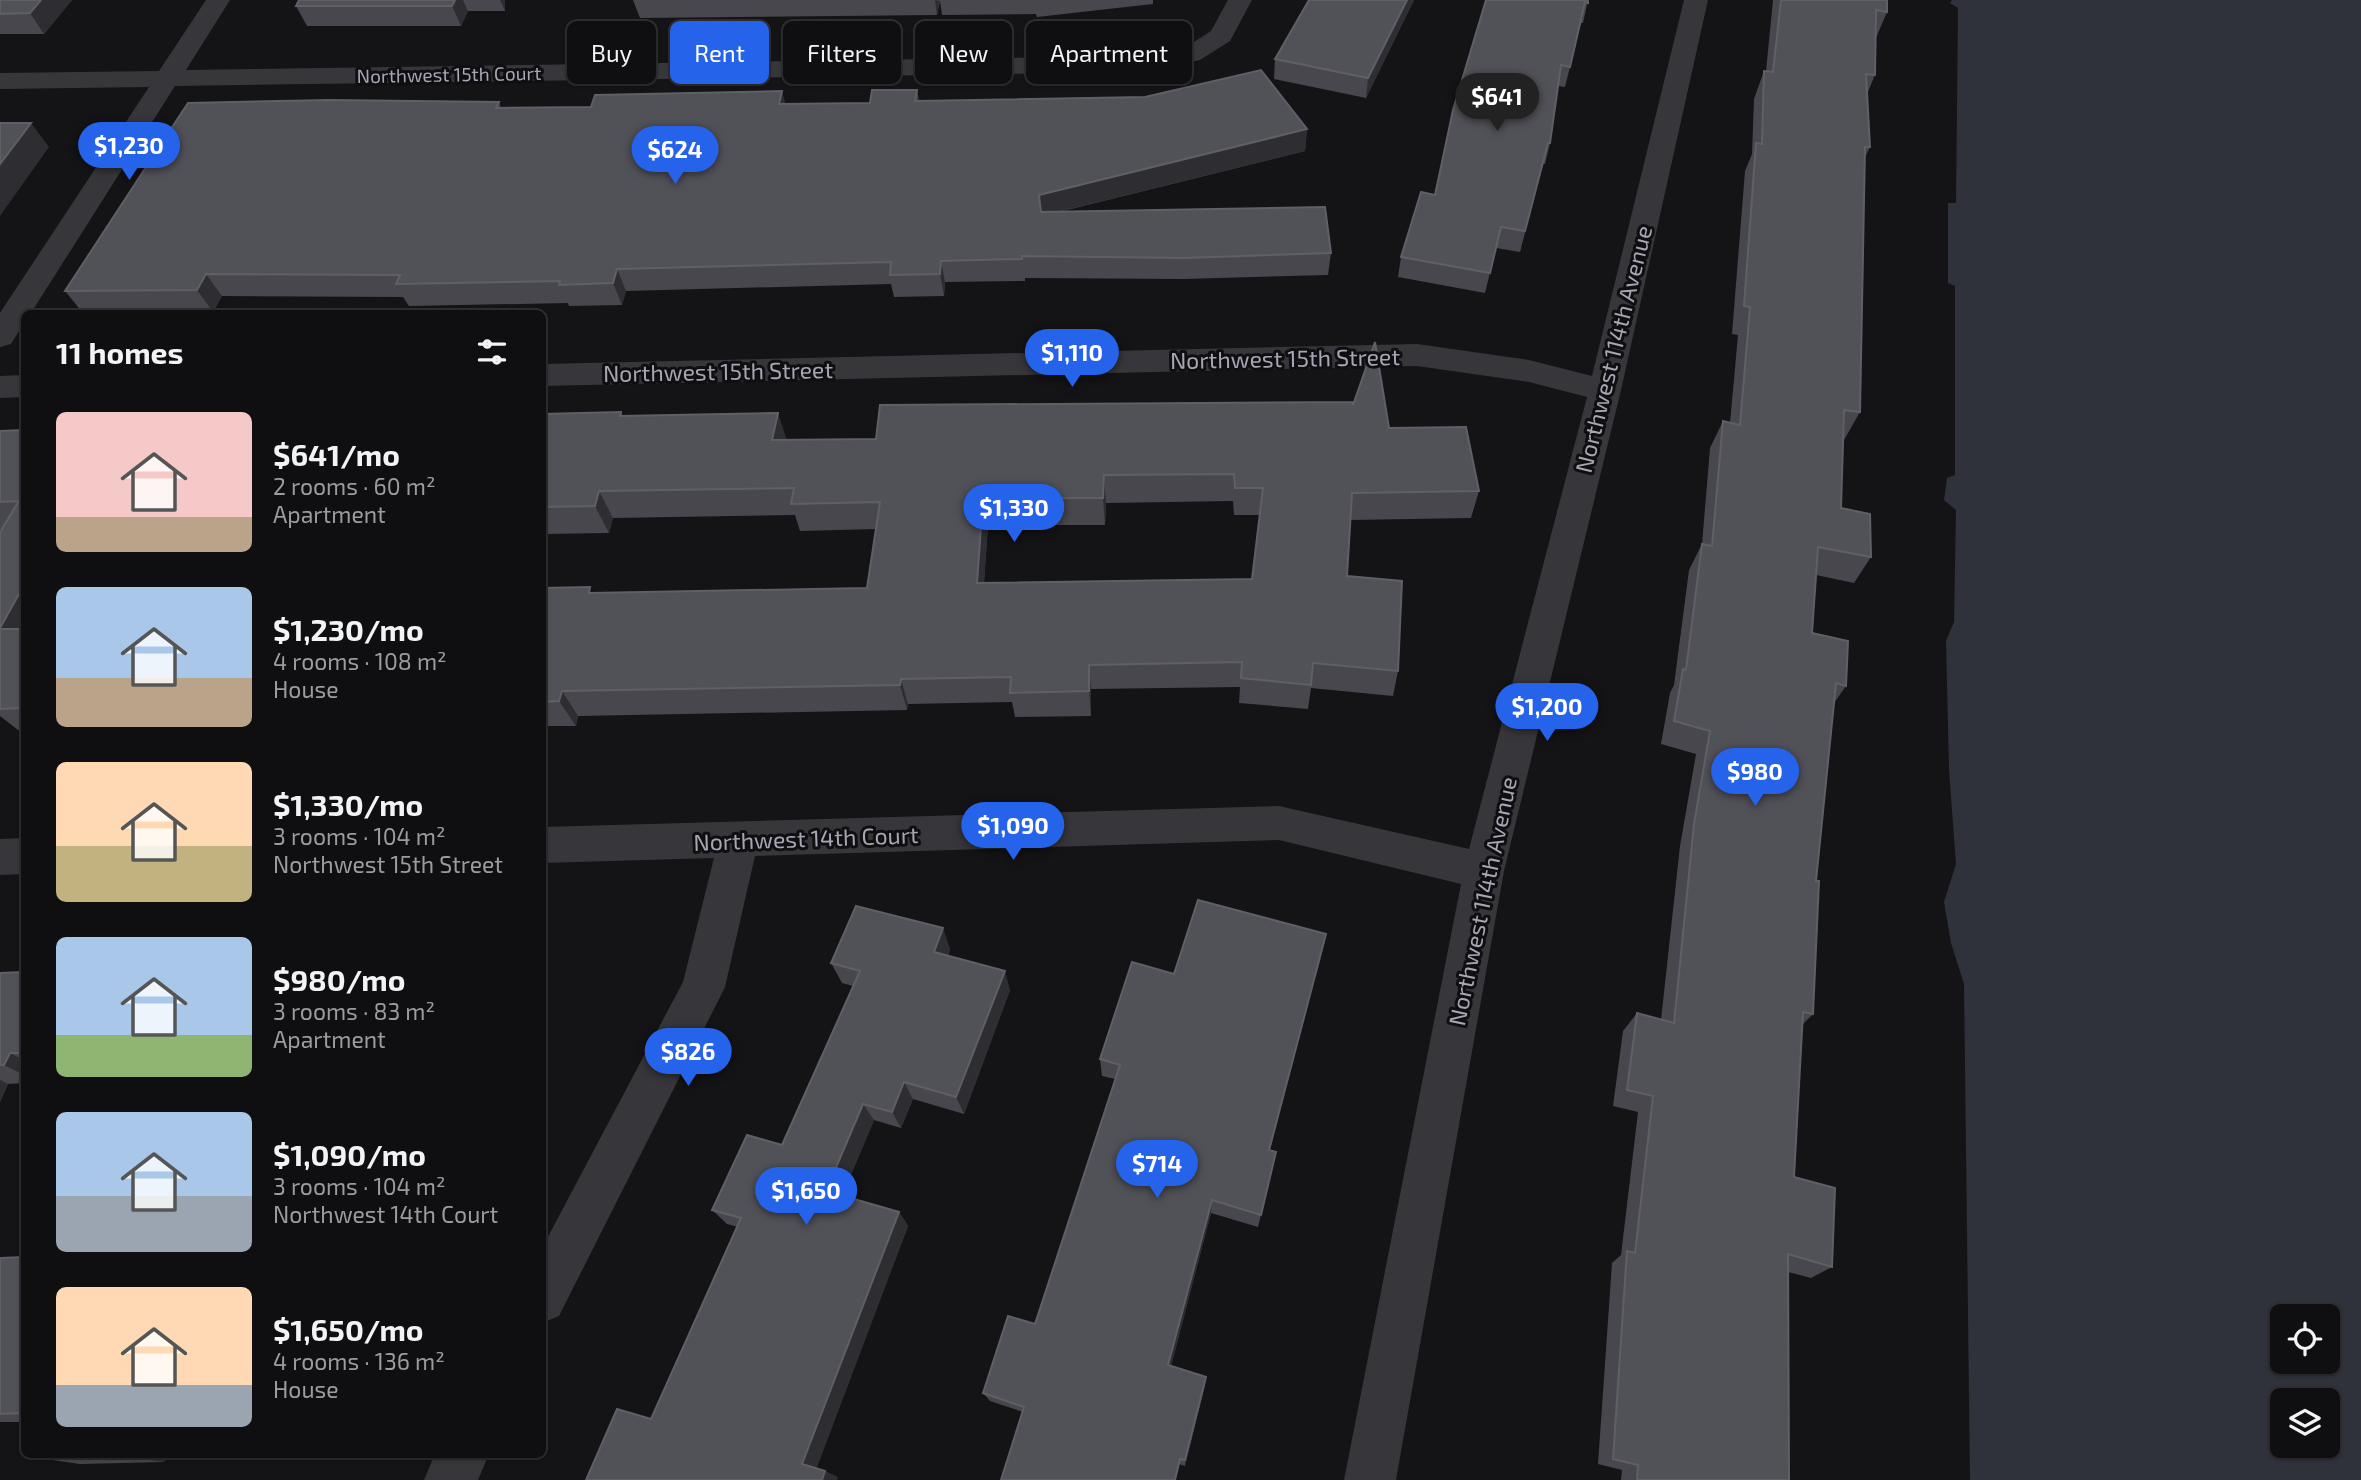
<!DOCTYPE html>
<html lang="en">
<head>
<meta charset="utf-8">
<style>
	:root { --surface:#0f0e10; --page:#1d1c1e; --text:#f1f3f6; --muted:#9b9c9f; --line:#2f2e30; --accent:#2563eb }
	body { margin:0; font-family:"Exo 2",sans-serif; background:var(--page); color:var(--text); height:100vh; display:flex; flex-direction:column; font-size:26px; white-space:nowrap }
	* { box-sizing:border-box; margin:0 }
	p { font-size:23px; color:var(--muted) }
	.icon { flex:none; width:38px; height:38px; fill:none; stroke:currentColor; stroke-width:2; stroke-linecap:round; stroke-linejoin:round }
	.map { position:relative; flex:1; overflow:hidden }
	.details { position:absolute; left:21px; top:310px; width:525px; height:1148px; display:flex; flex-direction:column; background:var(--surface); border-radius:10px; box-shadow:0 2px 5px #0004,0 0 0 2px var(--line) }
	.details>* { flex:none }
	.hud { position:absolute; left:567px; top:21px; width:665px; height:63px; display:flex; gap:14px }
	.buttons { position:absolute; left:2270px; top:1304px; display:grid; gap:14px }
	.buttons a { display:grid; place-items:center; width:70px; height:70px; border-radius:10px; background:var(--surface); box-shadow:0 2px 5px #0004,0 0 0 2px var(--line); font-size:35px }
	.price { position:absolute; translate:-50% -60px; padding:0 16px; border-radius:24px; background:var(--accent); color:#fff; font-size:23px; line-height:46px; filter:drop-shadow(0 2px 4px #0008) }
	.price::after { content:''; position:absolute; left:50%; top:42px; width:21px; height:16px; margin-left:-10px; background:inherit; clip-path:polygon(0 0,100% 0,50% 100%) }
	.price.selected { background:#222; color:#fff }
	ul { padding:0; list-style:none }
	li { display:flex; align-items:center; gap:21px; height:175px; padding:0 35px }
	li span { display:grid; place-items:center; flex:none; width:196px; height:140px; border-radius:10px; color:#555 }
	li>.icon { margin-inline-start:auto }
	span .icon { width:84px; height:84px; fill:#fffc; stroke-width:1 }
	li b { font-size:30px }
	h2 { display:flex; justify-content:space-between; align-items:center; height:84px; padding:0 35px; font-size:30px }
	.chip { padding:0 24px; border-radius:10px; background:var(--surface); box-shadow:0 2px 5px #0004,0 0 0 2px var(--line); font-size:24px; line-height:63px }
	.chip.selected { background:var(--accent); color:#fff }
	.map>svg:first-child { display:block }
	.water { fill:#2f323b; fill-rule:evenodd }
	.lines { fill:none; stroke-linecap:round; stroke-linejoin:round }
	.minor { fill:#37373b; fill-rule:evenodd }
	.wall { fill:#47474d; fill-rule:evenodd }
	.shaded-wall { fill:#2e2e32 }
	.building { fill:#515158; stroke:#5f5f66; stroke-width:2; fill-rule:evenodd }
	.labels { text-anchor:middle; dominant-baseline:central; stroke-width:6; stroke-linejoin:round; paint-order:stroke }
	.far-street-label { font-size:19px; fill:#a6a6b4; stroke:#0f0e10 }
	.street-label { font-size:23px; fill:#a6a6b4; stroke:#0f0e10 }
</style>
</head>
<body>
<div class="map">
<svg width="2361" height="1480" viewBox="0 0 2361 1480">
	<rect width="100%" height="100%" fill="#141315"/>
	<path class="water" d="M1952,0H2361V1480H1970L1964,984L1951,943L1944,902L1956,864L1949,770L1946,641L1954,622L1956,510L1944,500L1947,478L1955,475V286L1948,283V203H1956L1958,8L1950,3ZM2282,1316H2328V1362H2282ZM2282,1400H2328V1446H2282Z"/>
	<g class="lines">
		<path class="minor" d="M206,0H230L186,70L1138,56L1183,49L1211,31L1228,0H1252L1230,41L1200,60L1138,72L175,86L31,313H24V323L11,344L0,347V313L149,87L0,89V73L159,71Z
			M1684,0H1708L1621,390L1504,871L1396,1480H1344L1461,884L1279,840L755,856L725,987L718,1001L559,1316L542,1323V1248L683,982L714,858L542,863V827L1279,806L1469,849L1587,397L1529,382L1417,366L542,386V364L1417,344L1529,360L1592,376Z
			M24,375V397L0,398V376Z
			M24,838V874L0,875V839Z
			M435,1454H489L478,1480H424Z"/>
	</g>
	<path class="wall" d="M0,0H72L44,34H0Z
		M299,0H505V11H468L461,26H307L296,6Z
		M633,0H1153V4L1037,17L1036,14L942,15L940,1L937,15L640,18Z
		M1309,0H1414L1366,98L1274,79L1275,59Z
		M1588,0L1583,23H1581L1565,87L1558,86L1550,143L1545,164H1543L1520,252L1496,248L1485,293L1398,277L1401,257L1435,195L1453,110Z
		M1773,0H1887V12L1876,38L1875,75L1867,94L1870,147L1864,159L1860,412L1844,440L1843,439L1841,508L1871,557L1854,583L1816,575L1812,633L1846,686L1834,703L1816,881L1813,1014L1802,1025L1794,1177L1832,1267L1811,1278L1788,1272L1789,1480H1621L1622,1470L1598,1464L1612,1263L1621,1255L1638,1112L1613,1106L1623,1031L1637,1013L1661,1020L1680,846L1696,754L1661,744L1670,693L1674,685L1689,570L1702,544L1710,448L1723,421L1730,423L1738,335L1732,334L1745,171L1752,154L1754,99L1764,71H1766Z
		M917,90L919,101L1307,129L1305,151L1059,212L1331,253L1328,275L1183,279L1025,278V281L945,282L944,296L894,297L891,284L626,291L622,305L569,306L568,303L409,306L403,297L222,296L213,312L83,313L65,291L499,102L501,108L870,103Z
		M1353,405L1389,428L1479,491L1471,518L1350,520L1347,576L1398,671L1393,696L1311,688L1308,709L1239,703L1240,687L1091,689V716L1015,717L1012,702L908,704L907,710L578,716L576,726H542V588L593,593L867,588L876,529L800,531L795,515L613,518L609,533L542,534V414L621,412L623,416L778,413L786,440L876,439ZM1233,501L1234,515H1260L1252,579L984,583L988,525H1105L1106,503Z
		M24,430V733H22L0,716V532L2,529H0V431Z
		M1326,934L1270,1150L1276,1152L1258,1227L1211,1213L1171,1366L1206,1377L1205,1385L1185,1466L990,1401L983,1393L1035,1324L1115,1079L1102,1076L1100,1059L1174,974Z
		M950,949L948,956L1010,990L964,1114L913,1099L901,1128L874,1120L842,1196L899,1212L908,1226L816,1469L838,1477L651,1419L738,1227L727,1224L712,1210L782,1145L853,986L842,983L831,963Z
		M24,972V1083L8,1084L0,1102V973Z
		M24,1257V1422H0V1258Z
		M167,1454L164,1462L80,1464L38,1458Z"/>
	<path class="shaded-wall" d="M41,0H72L44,34L30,13Z
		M455,0H463L468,11L461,26L452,6Z
		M500,0H505V11Z
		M935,0L940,1L937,15Z
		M1407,0H1414L1366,98L1368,78Z
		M782,91L788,113L779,104Z
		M31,123L49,147L0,216V164Z
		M1307,129L1305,151L1041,216L1039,195Z
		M941,261L945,282L944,296L940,274Z
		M617,269L626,291L622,305L613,283Z
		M206,274L222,296L213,312L197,290Z
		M778,413L787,441L772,440Z
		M1104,475L1106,503L1105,525L1103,498Z
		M599,491L613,518L609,533L595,506Z
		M983,498L988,525L982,609L977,583Z
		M24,585V650L0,630Z
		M1089,665L1091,689V716L1089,691Z
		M901,679L908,704L907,710L900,685Z
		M562,691L578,716L576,726L559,701Z
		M943,928L950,949L941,972L934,952Z
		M1326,934L1322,953L1266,1164L1269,1150Z
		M1005,971L1010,990L964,1114L956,1097Z
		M10,1053L24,1060V1075L4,1065Z
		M0,1080L8,1084L0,1102Z
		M904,1082L913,1099L901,1128L892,1112Z
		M863,1104L874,1120L838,1205L826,1191Z
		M1212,1200L1211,1213L1169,1374L1168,1365Z
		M899,1212L908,1226L816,1470L802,1464Z
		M1206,1377L1205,1385L1185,1466V1460Z
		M125,1454H167L164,1462L125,1456Z
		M825,1471L838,1477L837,1480H822Z"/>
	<path class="building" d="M0,0H41L30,13L0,14Z
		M299,0H455L452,6H296Z
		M1309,0H1407L1368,78L1275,59Z
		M1486,0H1588V3L1585,2L1570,67L1561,65L1550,143H1548L1525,231L1501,227L1490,273L1401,257L1421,192L1435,195L1453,110Z
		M1781,0H1887V12L1876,10L1875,75L1866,74L1870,147H1865L1860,412L1844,410L1841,508L1870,514L1871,557L1818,547L1812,633L1848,641L1846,686L1836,683L1816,881H1819L1813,1014L1803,1012L1794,1177L1835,1188L1832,1267L1788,1254L1789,1480H1637L1638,1465L1613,1459L1627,1251L1635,1253L1653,1096L1627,1090L1637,1013L1674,1023L1694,824L1710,731L1674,721L1683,669L1686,670L1702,544L1712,546L1723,421L1740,425L1750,307L1744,306L1756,143L1762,144L1764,71L1773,72Z
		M1261,70L1307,129L1039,195L1041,212L1325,207L1331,253L1184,258L1022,256V259L941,261L940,274L890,275L891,262L617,269L613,283L559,285L560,281L396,284L400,275L206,274L197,290L65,291L188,103L329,100L499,102L496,108L591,107L595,95L782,91L779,104L870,103L872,90H917L915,101L1145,97Z
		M0,123H31L0,164Z
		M1375,342L1389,428L1466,427L1479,491L1352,493L1347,576L1402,581L1398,671L1313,663L1311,685L1241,678L1242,662L1089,665V691L1010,693L1011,677L901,679L900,685L562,691L559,701L542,702V588L590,587L589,593L867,588L880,502L791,504L794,488L599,491L595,506L542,507V414L621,412L620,416L778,413L772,440L876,439L880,405L1353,402V405ZM1234,474L1235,488H1263L1252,579L977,583L983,498H1103L1104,475Z
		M24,430V585L0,628V532L19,501L0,502V431Z
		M0,629H24V708L0,709Z
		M1198,900L1326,934L1269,1150L1276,1152L1261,1215L1212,1200L1168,1365L1206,1377L1185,1460L1180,1459L1175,1480H1001L1024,1407L983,1393L1008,1316L1035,1324L1120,1065L1100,1059L1132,962L1174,974Z
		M856,906L943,928L934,952L1005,971L956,1097L904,1082L892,1112L863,1104L826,1191L899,1212L802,1464L825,1471L822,1480H586L617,1409L651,1419L741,1218L712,1210L747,1135L782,1145L860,971L831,963Z
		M24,972V1053H10L4,1065H0V973Z
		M24,1257V1413L0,1414V1258Z
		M39,1454H125V1456L38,1458Z"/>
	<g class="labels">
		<g class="far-street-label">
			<text transform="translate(449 74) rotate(-1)">Northwest 15th Court</text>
		</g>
		<g class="street-label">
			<text transform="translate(1613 349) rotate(-76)">Northwest 114th Avenue</text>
			<text transform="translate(1285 358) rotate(-1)">Northwest 15th Street</text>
			<text transform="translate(718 371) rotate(-1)">Northwest 15th Street</text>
			<text transform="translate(806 838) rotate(-2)">Northwest 14th Court</text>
			<text transform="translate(1482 901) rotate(-78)">Northwest 114th Avenue</text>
		</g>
	</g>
</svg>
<div class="buttons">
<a><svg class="icon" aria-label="locate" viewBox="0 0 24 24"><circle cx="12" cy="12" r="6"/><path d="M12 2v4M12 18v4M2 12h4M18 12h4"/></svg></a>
<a><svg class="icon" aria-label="layers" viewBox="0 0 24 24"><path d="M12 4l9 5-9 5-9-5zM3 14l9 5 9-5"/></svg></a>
</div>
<b class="price selected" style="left:1497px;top:133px">$641</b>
<b class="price" style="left:129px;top:182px">$1,230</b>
<b class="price" style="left:675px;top:186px">$624</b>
<b class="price" style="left:1072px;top:389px">$1,110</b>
<b class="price" style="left:1014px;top:544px">$1,330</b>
<b class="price" style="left:1547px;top:743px">$1,200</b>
<b class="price" style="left:1755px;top:808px">$980</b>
<b class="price" style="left:1013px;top:862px">$1,090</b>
<b class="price" style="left:688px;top:1088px">$826</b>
<b class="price" style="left:1157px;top:1200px">$714</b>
<b class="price" style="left:806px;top:1227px">$1,650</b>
<div class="hud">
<a class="chip">Buy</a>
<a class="chip selected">Rent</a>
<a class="chip">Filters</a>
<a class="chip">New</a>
<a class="chip">Apartment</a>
</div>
<section class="details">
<h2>11 homes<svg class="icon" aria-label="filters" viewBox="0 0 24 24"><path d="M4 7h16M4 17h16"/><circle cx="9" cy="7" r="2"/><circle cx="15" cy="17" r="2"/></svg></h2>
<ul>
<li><span style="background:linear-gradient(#f6c9c9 75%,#b9a48a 0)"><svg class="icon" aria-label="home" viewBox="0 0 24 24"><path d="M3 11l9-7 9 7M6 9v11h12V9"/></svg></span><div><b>$641/mo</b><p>2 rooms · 60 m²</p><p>Apartment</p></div></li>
<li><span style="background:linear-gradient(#a9c7e8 65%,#b9a48a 0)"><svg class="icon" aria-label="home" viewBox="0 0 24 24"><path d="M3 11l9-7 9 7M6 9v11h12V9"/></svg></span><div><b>$1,230/mo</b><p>4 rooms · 108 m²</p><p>House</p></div></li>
<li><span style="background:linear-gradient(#ffd9b3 60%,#c2b280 0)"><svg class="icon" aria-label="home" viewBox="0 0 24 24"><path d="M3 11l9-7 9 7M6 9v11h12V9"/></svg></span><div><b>$1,330/mo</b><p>3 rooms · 104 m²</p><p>Northwest 15th Street</p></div></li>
<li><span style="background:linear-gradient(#a9c7e8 70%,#8fb573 0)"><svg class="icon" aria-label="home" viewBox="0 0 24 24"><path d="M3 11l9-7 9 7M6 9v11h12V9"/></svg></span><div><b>$980/mo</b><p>3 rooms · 83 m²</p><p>Apartment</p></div></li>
<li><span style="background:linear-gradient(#a9c7e8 60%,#9aa5b1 0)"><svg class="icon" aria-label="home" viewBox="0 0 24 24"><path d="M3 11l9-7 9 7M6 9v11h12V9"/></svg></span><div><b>$1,090/mo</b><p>3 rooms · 104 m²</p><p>Northwest 14th Court</p></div></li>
<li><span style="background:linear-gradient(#ffd9b3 70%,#9aa5b1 0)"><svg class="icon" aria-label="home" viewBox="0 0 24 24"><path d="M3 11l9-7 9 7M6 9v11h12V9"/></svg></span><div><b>$1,650/mo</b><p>4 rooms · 136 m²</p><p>House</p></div></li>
</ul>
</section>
</div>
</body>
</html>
